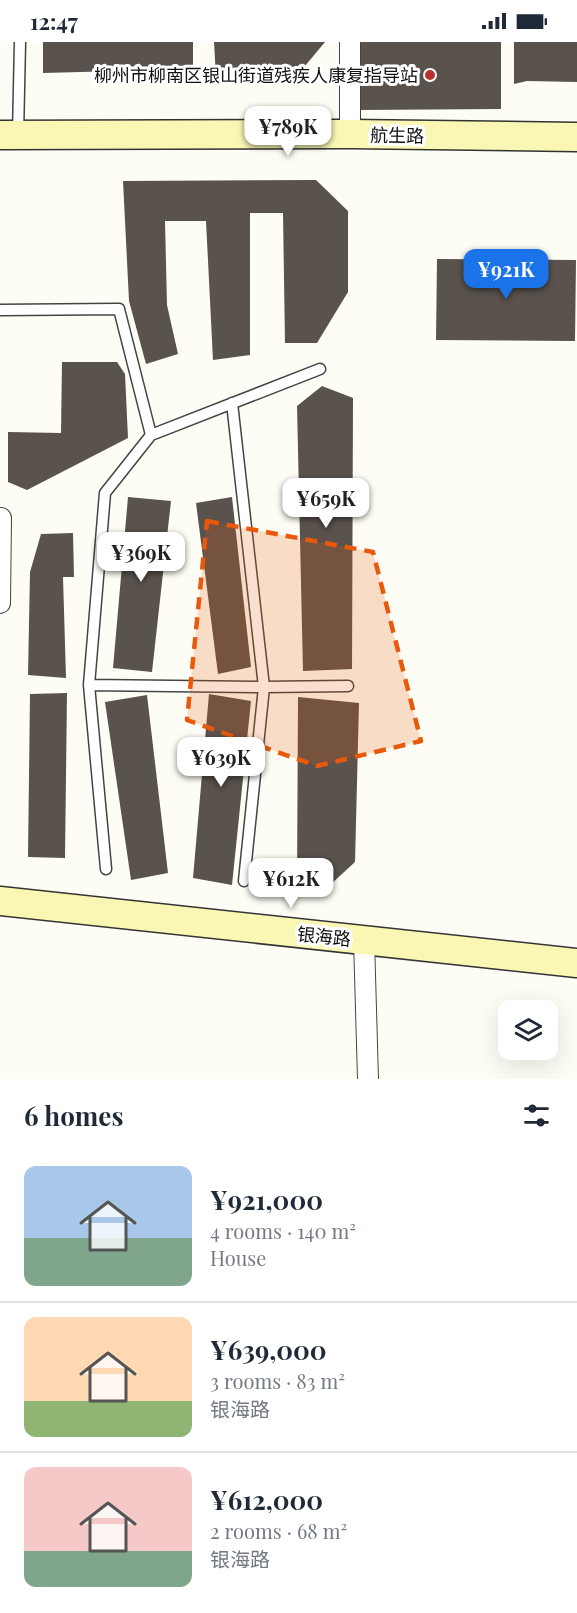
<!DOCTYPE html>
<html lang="en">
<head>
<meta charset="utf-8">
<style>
	:root { --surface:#fff; --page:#f2f2f3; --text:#1f2937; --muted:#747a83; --line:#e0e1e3; --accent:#1a73e8 }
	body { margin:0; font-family:"Playfair Display","Noto Sans SC",serif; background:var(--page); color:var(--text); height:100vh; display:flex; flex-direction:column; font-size:22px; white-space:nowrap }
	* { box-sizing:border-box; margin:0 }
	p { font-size:20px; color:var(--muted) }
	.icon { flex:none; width:33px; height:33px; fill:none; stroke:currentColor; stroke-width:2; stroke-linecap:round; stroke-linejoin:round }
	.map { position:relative; height:1037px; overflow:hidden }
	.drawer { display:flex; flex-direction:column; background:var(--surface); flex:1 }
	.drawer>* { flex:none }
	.buttons { position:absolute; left:498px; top:958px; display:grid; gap:12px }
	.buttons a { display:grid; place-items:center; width:60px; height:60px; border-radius:12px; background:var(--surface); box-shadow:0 6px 24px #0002; font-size:30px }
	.price { position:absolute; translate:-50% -51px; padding:0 14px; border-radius:12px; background:#fff; color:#222; font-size:20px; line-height:39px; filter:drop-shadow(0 2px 3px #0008) }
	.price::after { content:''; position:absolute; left:50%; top:36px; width:18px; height:14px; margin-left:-9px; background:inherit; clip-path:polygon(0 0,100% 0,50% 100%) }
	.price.current { background:var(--accent); color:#fff }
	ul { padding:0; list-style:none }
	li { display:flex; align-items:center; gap:18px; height:150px; padding:0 24px }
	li+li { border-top:2px solid var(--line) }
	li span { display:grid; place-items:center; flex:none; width:168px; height:120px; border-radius:12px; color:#555 }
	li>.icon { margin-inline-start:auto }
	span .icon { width:72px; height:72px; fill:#fffc; stroke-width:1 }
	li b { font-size:26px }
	h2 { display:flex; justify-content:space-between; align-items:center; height:72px; padding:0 24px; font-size:26px }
	.status { display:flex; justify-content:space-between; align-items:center; height:42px; padding:0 30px; background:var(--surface); direction:ltr }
	.status svg { height:16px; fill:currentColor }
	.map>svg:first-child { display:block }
	.building { fill:#59524d }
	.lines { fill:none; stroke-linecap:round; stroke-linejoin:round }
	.lane-casing { stroke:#444; stroke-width:13 }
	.street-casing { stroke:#444; stroke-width:22 }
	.secondary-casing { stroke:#333; stroke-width:31 }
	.lane { stroke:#fff; stroke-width:10 }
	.street { stroke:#fff; stroke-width:20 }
	.secondary { stroke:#faf7b4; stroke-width:28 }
	.marked { fill:#e8590c; fill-opacity:0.2; stroke:#e8590c; stroke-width:4.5; stroke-dasharray:12 8; stroke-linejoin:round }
	.poi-dot { fill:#b93230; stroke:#fff; stroke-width:2 }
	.labels { text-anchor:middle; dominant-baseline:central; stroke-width:6; stroke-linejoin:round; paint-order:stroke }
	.poi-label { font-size:18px; fill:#111; stroke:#fff; text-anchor:end }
	.street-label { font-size:18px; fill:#111; stroke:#fff }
</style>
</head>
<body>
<div class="status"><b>12:47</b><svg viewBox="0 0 49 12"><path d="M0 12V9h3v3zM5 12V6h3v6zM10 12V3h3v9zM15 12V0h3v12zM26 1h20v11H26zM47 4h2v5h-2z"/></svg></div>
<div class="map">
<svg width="577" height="1037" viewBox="0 0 577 1037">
	<rect width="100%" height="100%" fill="#fefdf5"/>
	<path class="building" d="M43,0H193V27L43,31Z
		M214,0H325L295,36H216Z
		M359,0H501V67L358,68Z
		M514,0H577V40L527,39L514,42Z
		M316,138L348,169V250L317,301H285L283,171H250V313L213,318L206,179H165L167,263L178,312L146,322L129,259L123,139Z
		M437,217L576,218L575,299L436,298Z
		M62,320H117L125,332L128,396L27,448L8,440V390L61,391Z
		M322,344L353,356L352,627L303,629L297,364Z
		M128,455L171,459L152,630L113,626Z
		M232,455L251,625L218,632L196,461Z
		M73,491L74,535H63L66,636L28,633L30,530L41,492Z
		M67,651L65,816L28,815L30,652Z
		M209,652L251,659L232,843L193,836Z
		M147,653L168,831L131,838L105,660Z
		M298,655L359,661L355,820L318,854L297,845Z"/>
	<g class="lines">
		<g class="lane-casing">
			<path id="lane" d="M18,93L20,0
				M0,268L119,267L151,393
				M232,361L264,645L244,839
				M89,643L264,645L348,644
				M106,827L89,643L105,451L151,393L320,327"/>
		</g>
		<g class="street-casing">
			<path id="street" d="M350,0V92
				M0,561L1,476
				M364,898L368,1037"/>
		</g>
		<g class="secondary-casing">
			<path id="secondary" d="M0,93L350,92L577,95
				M0,859L577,921"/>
		</g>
		<use href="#lane" class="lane"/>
		<use href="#street" class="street"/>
		<use href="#secondary" class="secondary"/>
	</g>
	<path class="marked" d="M207,479L373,510L421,699L317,724L187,678Z"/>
	<circle class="poi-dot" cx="430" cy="33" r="6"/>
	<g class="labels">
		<g class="poi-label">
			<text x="418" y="33">柳州市柳南区银山街道残疾人康复指导站</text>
		</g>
		<g class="street-label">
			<text transform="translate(397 93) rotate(1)">航生路</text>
			<text transform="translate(324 894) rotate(6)">银海路</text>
		</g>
	</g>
</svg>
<div class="buttons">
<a><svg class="icon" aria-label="layers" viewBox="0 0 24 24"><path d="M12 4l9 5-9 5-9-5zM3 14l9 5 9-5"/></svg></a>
</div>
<b class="price" style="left:288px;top:115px">¥789K</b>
<b class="price current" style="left:506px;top:258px">¥921K</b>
<b class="price" style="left:326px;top:487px">¥659K</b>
<b class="price" style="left:141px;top:541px">¥369K</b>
<b class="price" style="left:221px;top:746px">¥639K</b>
<b class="price" style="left:291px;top:867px">¥612K</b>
</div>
<section class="drawer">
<h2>6 homes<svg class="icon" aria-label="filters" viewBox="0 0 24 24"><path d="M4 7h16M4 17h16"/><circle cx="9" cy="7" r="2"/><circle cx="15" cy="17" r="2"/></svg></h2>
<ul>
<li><span style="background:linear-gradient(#a9c7e8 60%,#7fa58c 0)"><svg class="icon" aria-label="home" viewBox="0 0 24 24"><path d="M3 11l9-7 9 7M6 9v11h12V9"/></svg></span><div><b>¥921,000</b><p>4 rooms · 140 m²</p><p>House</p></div></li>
<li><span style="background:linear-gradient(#ffd9b3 70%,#8fb573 0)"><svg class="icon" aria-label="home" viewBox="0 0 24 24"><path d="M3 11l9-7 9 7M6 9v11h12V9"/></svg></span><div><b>¥639,000</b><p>3 rooms · 83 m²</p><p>银海路</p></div></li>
<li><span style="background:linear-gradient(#f6c9c9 70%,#7fa58c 0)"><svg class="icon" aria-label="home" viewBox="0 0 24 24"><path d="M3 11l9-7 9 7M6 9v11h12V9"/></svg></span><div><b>¥612,000</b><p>2 rooms · 68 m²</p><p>银海路</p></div></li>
</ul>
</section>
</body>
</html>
